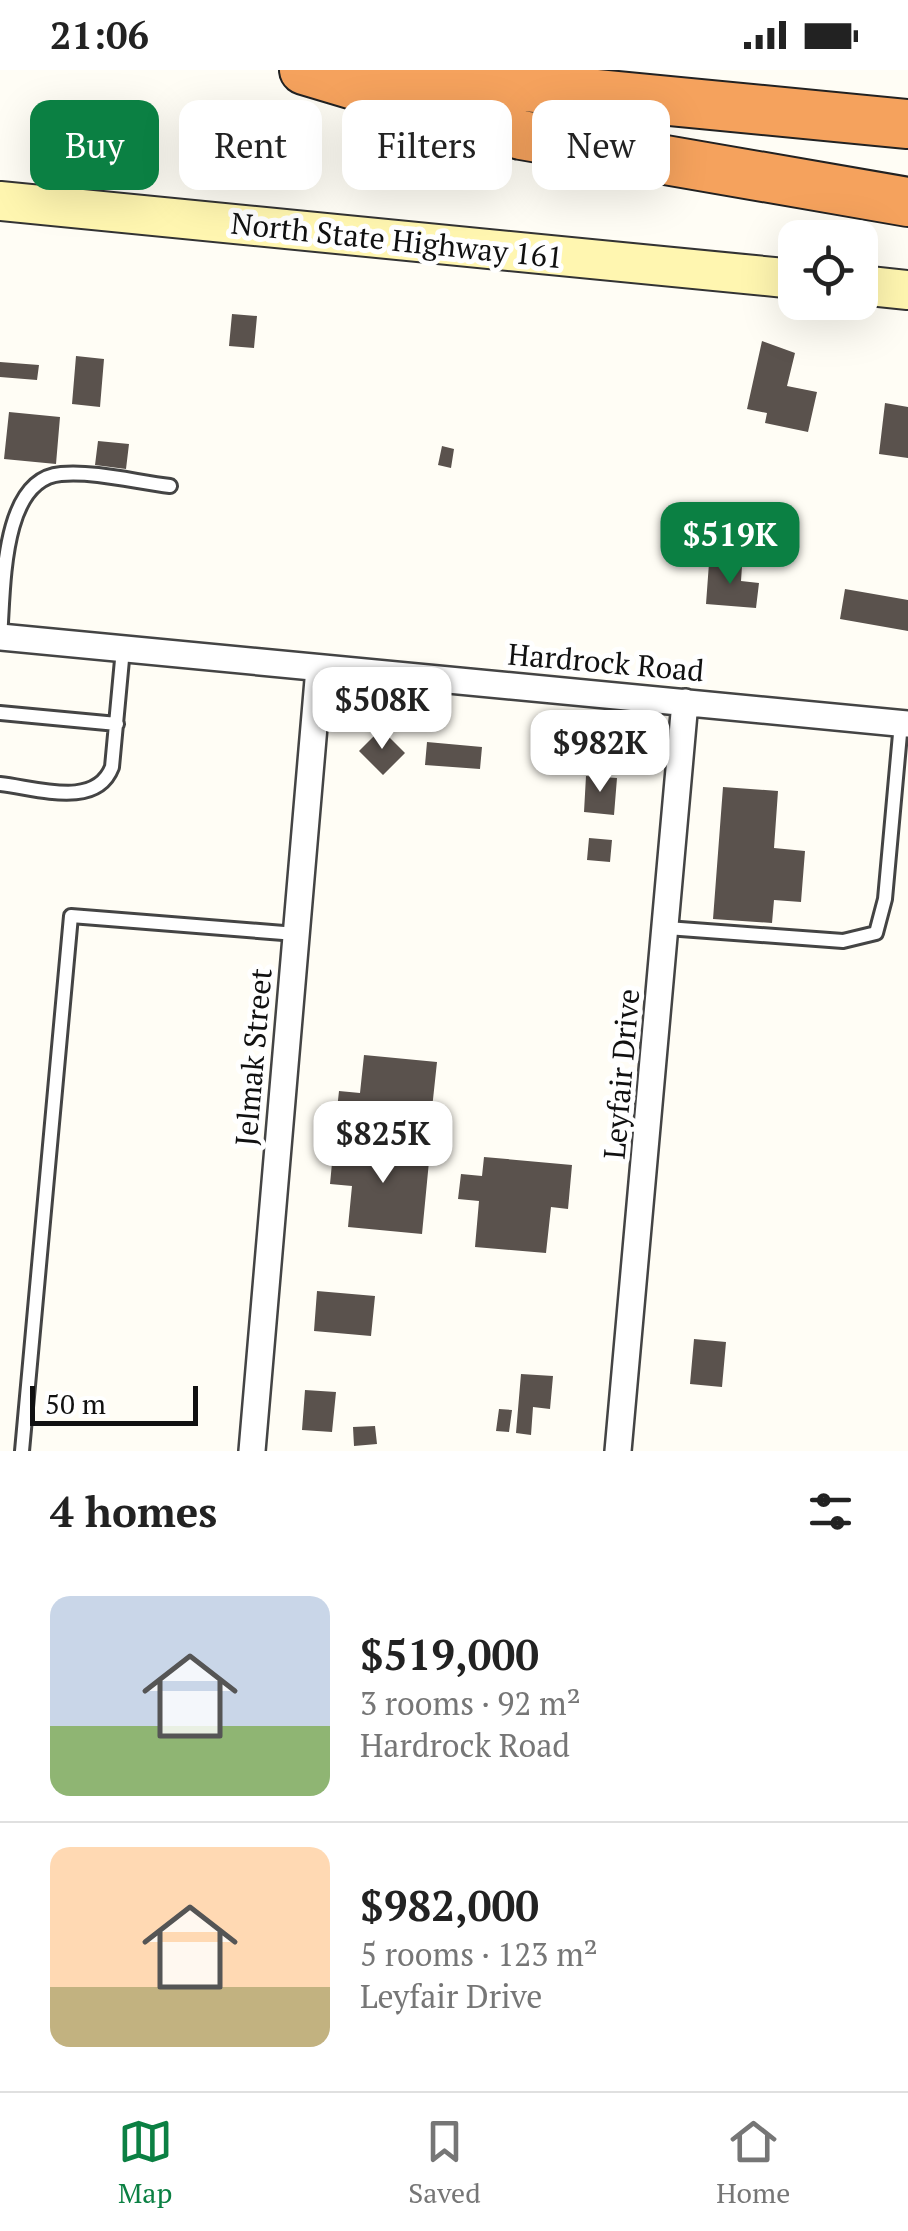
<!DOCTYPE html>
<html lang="en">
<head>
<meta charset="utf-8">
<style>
	:root { --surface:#fff; --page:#f2f2f2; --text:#222; --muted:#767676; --line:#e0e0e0; --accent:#0b8043 }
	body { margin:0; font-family:"PT Serif",serif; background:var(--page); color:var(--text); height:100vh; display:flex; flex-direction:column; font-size:38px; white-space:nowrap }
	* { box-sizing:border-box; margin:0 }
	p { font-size:32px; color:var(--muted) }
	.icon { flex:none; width:55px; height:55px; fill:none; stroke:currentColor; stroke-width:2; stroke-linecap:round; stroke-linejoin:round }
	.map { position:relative; height:1381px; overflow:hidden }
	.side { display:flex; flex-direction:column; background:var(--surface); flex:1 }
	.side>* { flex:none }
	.banner { position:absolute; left:30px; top:30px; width:850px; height:90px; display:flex; gap:20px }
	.tools { position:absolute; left:778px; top:150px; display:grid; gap:20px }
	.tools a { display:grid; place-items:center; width:100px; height:100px; border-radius:20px; background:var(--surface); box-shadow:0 10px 40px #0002; font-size:50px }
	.scale { position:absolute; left:30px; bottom:25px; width:168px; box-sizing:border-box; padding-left:10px; border:5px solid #111; border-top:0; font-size:28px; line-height:35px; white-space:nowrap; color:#111; -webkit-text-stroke:8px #fff; paint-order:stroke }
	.price { position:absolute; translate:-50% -85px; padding:0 22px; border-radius:20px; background:#fff; color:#222; font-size:32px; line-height:65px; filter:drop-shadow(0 2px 5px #0008) }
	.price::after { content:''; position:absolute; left:50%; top:60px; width:30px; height:22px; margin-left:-15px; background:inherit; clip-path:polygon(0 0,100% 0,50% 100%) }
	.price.on { background:var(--accent); color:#fff }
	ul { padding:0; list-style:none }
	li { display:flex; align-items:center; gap:30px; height:250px; padding:0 50px }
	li+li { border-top:2px solid var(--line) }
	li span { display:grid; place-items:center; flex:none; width:280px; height:200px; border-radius:20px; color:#555 }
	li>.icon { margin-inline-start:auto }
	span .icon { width:120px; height:120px; fill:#fffc; stroke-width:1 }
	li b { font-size:42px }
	h2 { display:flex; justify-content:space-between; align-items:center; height:120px; padding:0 50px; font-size:42px }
	.tag { padding:0 35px; border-radius:20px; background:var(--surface); box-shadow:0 10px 40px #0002; font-size:35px; line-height:90px }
	.tag.on { background:var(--accent); color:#fff }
	.status { display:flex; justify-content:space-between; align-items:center; height:70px; padding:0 50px; background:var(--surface); direction:ltr }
	.status svg { height:28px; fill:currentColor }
	.tab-bar { display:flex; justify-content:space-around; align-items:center; height:140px; border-top:2px solid var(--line); background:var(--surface); font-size:28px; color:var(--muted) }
	.tab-bar a { display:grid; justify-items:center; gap:5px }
	.tab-bar .on { color:var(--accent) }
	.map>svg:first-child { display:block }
	.building { fill:#5a524d }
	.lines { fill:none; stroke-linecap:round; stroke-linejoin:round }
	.lane-casing { stroke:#444; stroke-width:18 }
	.street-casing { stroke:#444; stroke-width:30 }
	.secondary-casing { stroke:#333; stroke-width:42 }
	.highway-casing { stroke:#222; stroke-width:52 }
	.lane { stroke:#fff; stroke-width:12 }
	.street { stroke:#fff; stroke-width:25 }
	.secondary { stroke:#fff6b0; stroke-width:38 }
	.highway { stroke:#f5a25d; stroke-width:48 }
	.labels { text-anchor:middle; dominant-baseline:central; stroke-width:10; stroke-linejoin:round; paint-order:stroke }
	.street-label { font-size:30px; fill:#111; stroke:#fff }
</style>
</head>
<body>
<div class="status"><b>21:06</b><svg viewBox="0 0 49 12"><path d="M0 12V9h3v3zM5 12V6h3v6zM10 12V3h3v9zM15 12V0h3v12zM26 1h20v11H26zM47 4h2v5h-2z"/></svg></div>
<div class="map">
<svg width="908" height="1381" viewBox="0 0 908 1381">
	<rect width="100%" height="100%" fill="#fffdf5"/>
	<path class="building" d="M232,244L257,246L254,278L229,276Z
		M762,271L795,283L787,316L817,322L808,362L765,353L767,343L747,339Z
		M76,286L104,289L100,337L72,334Z
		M0,292L39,295L37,310L0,307Z
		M885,333L908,337V388L879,384Z
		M9,342L60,347L56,394L4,389Z
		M98,371L129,374L126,399L95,395Z
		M442,376L454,379L451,398L438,395Z
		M709,493L742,496L741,511L759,513L756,538L706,534Z
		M845,519L908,530V561L840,549Z
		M381,659L405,683L383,705L359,681Z
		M427,672L482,677L480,699L425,695Z
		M586,706L617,708L614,745L584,742Z
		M723,717L778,721L774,778L805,781L801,832L774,830L772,853L713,849Z
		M589,768L612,770L610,792L587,790Z
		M364,985L437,992L428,1076L334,1067L339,1021L360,1023Z
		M334,1072L430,1081L422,1164L348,1157L352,1116L330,1114Z
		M484,1087L572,1095L568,1139L551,1137L546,1183L475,1177L479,1131L458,1129L461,1104L482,1106Z
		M317,1221L375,1226L371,1266L314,1261Z
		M694,1269L726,1272L722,1317L690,1314Z
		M521,1304L553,1306L550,1339L533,1337L531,1365L516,1363Z
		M305,1320L336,1322L332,1362L302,1360Z
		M499,1339L512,1340L509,1362L496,1361Z
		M375,1356L377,1374L354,1376L353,1357Z"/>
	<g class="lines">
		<g class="lane-casing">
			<path id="lane" d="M0,567C4,522 0,409 61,404C95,401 136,412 170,416
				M0,643L117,654
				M0,714C37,718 96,739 112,697L123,579
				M667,858L843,871L876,863L885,829L901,653
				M22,1381L71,846L296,864"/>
		</g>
		<g class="street-casing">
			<path id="street" d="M0,567L908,654
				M252,1381L319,598
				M618,1381L685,632"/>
		</g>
		<g class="secondary-casing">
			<path id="secondary" d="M0,131L795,209
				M860,215L908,220"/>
		</g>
		<g class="highway-casing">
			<path id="highway" d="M304,0L521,65L908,132
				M379,3L908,54"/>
		</g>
		<use href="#lane" class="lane"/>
		<use href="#street" class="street"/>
		<use href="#secondary" class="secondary"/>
		<use href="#highway" class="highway"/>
	</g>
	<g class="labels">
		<g class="street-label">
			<text transform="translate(397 170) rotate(6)">North State Highway 161</text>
			<text transform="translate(606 592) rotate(5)">Hardrock Road</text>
			<text transform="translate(253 987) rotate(-85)">Jelmak Street</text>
			<text transform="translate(621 1004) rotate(-85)">Leyfair Drive</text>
		</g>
	</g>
</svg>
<div class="tools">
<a><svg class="icon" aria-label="locate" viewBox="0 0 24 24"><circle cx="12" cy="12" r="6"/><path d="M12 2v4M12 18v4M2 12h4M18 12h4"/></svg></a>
</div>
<div class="scale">50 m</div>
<b class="price on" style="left:730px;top:517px">$519K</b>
<b class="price" style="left:382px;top:682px">$508K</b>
<b class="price" style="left:600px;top:725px">$982K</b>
<b class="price" style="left:383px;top:1116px">$825K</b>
<div class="banner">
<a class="tag on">Buy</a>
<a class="tag">Rent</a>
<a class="tag">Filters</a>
<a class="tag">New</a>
</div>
</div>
<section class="side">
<h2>4 homes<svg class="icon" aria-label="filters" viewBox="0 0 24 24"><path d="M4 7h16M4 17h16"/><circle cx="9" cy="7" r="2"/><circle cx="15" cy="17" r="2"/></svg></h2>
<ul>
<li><span style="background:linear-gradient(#c9d6e8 65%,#8fb573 0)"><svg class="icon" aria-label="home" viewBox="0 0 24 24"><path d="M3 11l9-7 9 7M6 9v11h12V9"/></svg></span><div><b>$519,000</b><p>3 rooms · 92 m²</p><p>Hardrock Road</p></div></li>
<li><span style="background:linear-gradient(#ffd9b3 70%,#c2b280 0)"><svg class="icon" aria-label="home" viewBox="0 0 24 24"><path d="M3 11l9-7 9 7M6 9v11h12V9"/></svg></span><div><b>$982,000</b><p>5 rooms · 123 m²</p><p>Leyfair Drive</p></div></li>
</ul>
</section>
<nav class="tab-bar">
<a class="on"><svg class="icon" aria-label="map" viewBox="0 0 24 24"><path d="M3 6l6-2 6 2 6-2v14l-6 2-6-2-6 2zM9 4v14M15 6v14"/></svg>Map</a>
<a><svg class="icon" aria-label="saved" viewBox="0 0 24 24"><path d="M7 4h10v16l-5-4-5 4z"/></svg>Saved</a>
<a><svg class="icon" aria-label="home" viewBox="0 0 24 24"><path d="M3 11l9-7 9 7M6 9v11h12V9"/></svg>Home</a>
</nav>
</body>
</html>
